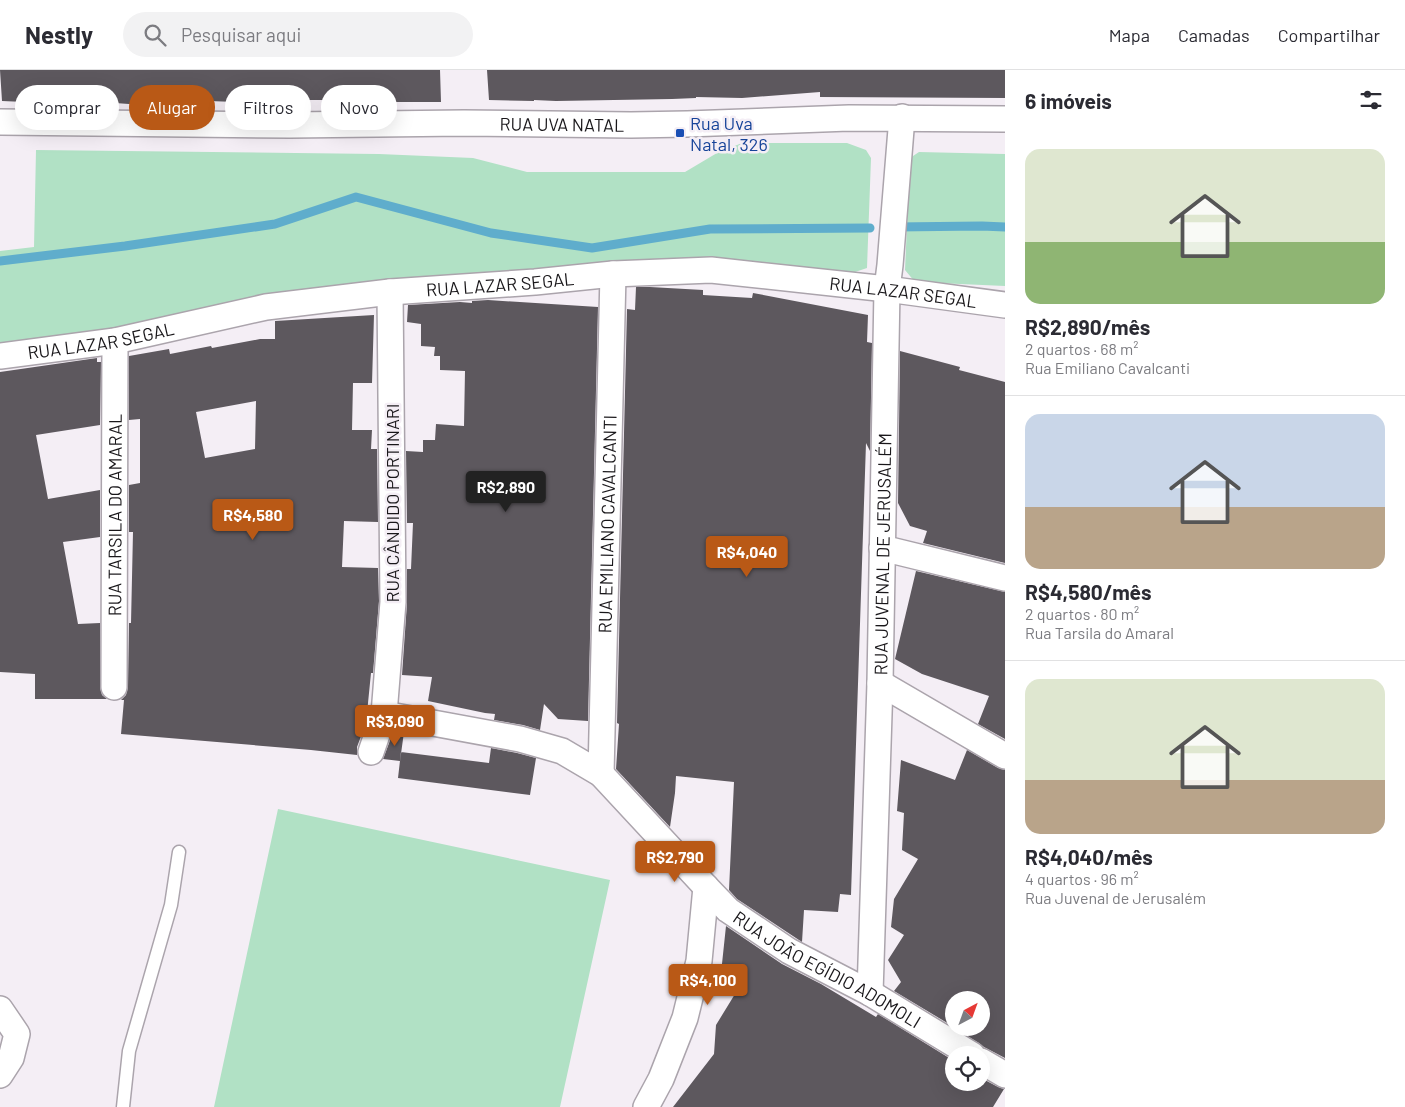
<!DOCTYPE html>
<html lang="pt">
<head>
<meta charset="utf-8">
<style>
	:root { --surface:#fff; --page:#f2f2f3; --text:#2b2b33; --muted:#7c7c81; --line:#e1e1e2; --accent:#b95916 }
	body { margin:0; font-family:Barlow,sans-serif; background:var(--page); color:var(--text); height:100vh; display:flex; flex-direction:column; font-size:19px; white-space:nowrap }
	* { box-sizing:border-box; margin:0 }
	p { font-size:16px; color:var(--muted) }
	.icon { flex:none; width:28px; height:28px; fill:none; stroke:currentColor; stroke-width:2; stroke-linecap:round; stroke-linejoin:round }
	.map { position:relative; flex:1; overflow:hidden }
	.drawer { display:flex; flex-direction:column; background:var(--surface); width:400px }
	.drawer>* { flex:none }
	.banner { position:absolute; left:15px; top:15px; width:475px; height:45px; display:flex; gap:10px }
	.needle { width:32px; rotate:41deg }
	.fabs { position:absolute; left:945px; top:921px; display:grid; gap:10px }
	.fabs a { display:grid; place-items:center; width:45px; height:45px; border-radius:50%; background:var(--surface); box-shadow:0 5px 20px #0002; font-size:25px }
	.price { position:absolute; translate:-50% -42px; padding:0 11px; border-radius:5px; background:var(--accent); color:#fff; font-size:16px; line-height:32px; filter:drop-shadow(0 1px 2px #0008) }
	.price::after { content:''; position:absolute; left:50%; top:30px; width:15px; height:11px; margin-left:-8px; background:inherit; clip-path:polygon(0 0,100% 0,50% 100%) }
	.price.active { background:#222; color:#fff }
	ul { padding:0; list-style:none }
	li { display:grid; align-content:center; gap:10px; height:265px; padding:0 20px }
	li+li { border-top:1px solid var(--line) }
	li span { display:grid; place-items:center; height:155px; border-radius:15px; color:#555 }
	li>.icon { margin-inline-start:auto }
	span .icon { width:90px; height:90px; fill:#fffc; stroke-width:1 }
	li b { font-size:21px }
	h2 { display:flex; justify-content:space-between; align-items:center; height:60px; padding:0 20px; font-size:21px }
	.tag { padding:0 18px; border-radius:22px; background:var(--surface); box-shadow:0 5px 20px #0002; font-size:18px; line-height:45px }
	.tag.active { background:var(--accent); color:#fff }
	header { display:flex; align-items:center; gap:30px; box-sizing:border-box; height:70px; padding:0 25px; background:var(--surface); border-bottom:1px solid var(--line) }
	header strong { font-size:24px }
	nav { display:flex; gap:28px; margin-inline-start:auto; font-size:18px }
	.search { width:350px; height:45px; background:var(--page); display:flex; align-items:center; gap:12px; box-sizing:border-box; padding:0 18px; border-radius:28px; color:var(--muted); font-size:19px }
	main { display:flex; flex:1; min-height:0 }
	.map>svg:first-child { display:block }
	.green { fill:#b1e1c5 }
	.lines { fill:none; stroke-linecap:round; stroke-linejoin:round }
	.stream { stroke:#5fadcc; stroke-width:9 }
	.building { fill:#5d585e; fill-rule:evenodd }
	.lane-casing { stroke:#aba4ac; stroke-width:15 }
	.street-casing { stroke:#aba4ac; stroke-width:28 }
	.lane { stroke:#fff; stroke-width:12 }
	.street { stroke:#fff; stroke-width:25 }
	.transit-dot { fill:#1a4fb4; stroke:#f4eef5; stroke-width:2 }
	.labels { text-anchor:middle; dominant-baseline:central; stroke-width:5; stroke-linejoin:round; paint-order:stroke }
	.transit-label { font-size:18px; fill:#164399; stroke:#f4eef5; text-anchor:start }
	.street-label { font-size:18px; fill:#19171a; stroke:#f4eef5 }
</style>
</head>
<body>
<header>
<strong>Nestly</strong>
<div class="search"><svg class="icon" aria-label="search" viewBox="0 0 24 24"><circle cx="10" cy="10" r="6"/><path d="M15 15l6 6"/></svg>Pesquisar aqui</div>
<nav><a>Mapa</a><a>Camadas</a><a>Compartilhar</a></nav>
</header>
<main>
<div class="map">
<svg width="1005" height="1037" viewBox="0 0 1005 1037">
	<rect width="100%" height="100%" fill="#f4eef5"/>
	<path class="green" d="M742,73H847L866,80L871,88L867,198L855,202L825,203L636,195L0,282V181L34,177L36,80L379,84L473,88L527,102H685L717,83Z
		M919,82L1005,84V216L915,212L905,200L910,88Z
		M278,739L610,810L560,1037H214Z"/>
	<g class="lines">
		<path class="stream" d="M895,157L982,156L1005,157
			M0,191L125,176L275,154L356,127L491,163L592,178L710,159L870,158"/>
	</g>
	<path class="building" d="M0,0H440L441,32H351L350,30H300V32L260,33L209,31V33L162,32L129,34L87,31L25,32L2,31Z
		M487,0H1005V28L820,27V22L742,28L696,27V28L672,29L556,31L534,30V31L489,30Z
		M636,217H650L703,220V225L752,228L753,223L868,245L867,272L872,273L870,381L866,373L851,825L840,824L838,842L804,840L802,872L737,829L729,820L734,712L676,706L675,723L670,757L616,699L619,654L617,653L627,239L635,240Z
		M488,230L598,237L588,651L558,649L544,634L540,660L523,655L494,650L495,644L485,643L428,631L432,607L402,605L407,533V499H411L413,453H407L406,381L423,382V370H435L436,354L464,356L465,301L440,300V286H434L435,277L421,276V254L407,252L408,235L460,232L472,233V231Z
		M374,245L372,313H353L352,360H372L371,379H377L378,452L344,451L342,497L378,498L379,531L373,603H371L366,653L357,677V685L311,680L121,664L124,630H121L126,625L128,617L129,553H131L133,462H129V415L140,413V349L129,350V286L169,279L170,284L211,276L212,278L260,269H275V251ZM256,331L255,379L205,388L196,342Z
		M900,281L960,297L959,300L1005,312V493L923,473L927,461L910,456L898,433Z
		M97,288V292H101L100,355L36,365L48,429L100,420V467L63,472L78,554L100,553V617L102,625L107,629H35V604L0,602V302Z
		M916,501L1005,522V669L978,654L989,626L922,604L895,589Z
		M394,660L404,662L400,691L383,689Z
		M491,678L517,683L536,688L530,725L398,708L401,682L489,693Z
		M967,680L998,698L1005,700V988L984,977L979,973L954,958H981V930H954V957L894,921L901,912L888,890L904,865L891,857L894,829L918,789L902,780L904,743L897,741L901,690L955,710Z
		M726,856L782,894L821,914L876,947L878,944L954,991V1012H981V1008L998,1017L1004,1019L993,1037H673L714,984L716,955L735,924L719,922Z"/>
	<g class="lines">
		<g class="lane-casing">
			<path id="lane" d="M123,1037L129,981L171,835L179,782"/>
		</g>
		<g class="street-casing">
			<g id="street">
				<path id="s1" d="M0,52L290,55L464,53L631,55L687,54L849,48L1005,49"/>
				<path id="s2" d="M0,286L115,271L266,237L390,222L535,212L613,204L711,200L887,219L1005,235"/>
				<path d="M882,478L1005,508"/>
				<path d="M880,613L1005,686"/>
				<path id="s3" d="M114,617L115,271"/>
				<path id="s4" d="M384,644L520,669L562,681L601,704L706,817L728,840L789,881L870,923L972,985"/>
				<path d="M371,682L384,644L393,532L390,222"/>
				<path id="s5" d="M601,704L613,204"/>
				<path id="s6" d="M870,923L880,613L887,219L890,195L902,47"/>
				<path d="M0,939L17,964L11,988L0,1005"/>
				<path d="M981,991L1005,1005"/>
				<path d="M646,1037L661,1009L685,948L699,891L706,817"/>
			</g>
		</g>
		<use href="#lane" class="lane"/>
		<use href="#street" class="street"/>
	</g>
	<rect class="transit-dot" x="675" y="58" width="10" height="10" rx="2.5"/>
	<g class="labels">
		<g class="transit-label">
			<text x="690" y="53">Rua Uva<tspan x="690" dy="21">Natal, 326</tspan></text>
		</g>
		<g class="street-label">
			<text stroke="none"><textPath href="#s1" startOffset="562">RUA UVA NATAL</textPath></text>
			<text stroke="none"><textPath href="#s2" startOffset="506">RUA LAZAR SEGAL</textPath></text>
			<text stroke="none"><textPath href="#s2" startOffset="911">RUA LAZAR SEGAL</textPath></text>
			<text stroke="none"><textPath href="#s2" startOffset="102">RUA LAZAR SEGAL</textPath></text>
			<text transform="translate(392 433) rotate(-90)">RUA CÂNDIDO PORTINARI</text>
			<text stroke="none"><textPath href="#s3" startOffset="172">RUA TARSILA DO AMARAL</textPath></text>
			<text stroke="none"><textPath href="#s5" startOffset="250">RUA EMILIANO CAVALCANTI</textPath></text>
			<text stroke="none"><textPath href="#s6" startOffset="439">RUA JUVENAL DE JERUSALÉM</textPath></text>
			<text stroke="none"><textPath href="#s4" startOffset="529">RUA JOÃO EGÍDIO ADOMOLI</textPath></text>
		</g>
	</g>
</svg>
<div class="fabs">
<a><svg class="needle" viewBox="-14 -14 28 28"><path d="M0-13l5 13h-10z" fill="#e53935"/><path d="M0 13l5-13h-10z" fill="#7c7c81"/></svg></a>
<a><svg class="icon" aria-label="locate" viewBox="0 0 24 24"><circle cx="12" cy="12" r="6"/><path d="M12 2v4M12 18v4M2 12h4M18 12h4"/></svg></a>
</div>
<b class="price active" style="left:506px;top:443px">R$2,890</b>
<b class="price" style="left:253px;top:471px">R$4,580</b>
<b class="price" style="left:747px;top:508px">R$4,040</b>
<b class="price" style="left:395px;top:677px">R$3,090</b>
<b class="price" style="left:675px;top:813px">R$2,790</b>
<b class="price" style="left:708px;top:936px">R$4,100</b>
<div class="banner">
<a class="tag">Comprar</a>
<a class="tag active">Alugar</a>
<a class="tag">Filtros</a>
<a class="tag">Novo</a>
</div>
</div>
<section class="drawer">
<h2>6 imóveis<svg class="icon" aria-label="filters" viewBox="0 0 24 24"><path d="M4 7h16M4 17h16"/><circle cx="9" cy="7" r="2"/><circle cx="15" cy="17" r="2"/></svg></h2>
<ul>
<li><span style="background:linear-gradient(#dfe7d0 60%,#8fb573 0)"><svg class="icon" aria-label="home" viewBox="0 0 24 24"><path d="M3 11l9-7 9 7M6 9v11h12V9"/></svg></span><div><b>R$2,890/mês</b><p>2 quartos · 68 m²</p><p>Rua Emiliano Cavalcanti</p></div></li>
<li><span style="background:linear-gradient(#c9d6e8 60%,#b9a48a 0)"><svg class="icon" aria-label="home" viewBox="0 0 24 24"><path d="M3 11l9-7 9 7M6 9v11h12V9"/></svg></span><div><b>R$4,580/mês</b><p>2 quartos · 80 m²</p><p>Rua Tarsila do Amaral</p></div></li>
<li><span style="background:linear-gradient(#dfe7d0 65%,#b9a48a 0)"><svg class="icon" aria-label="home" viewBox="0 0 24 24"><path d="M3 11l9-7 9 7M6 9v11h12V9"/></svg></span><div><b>R$4,040/mês</b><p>4 quartos · 96 m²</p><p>Rua Juvenal de Jerusalém</p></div></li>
</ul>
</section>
</main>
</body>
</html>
